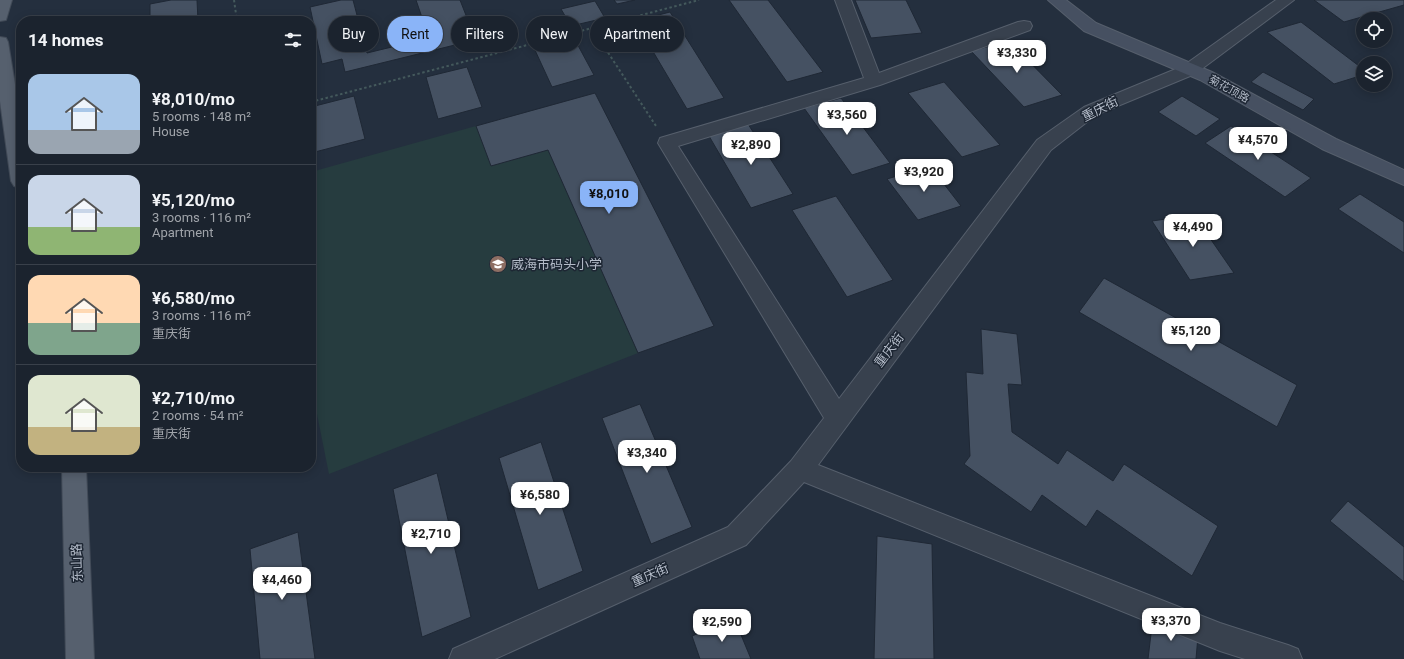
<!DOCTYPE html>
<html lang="en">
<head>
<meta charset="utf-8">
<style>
	:root { --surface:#1b232e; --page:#282f3a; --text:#f1f3f6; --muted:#a0a4aa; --line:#39404a; --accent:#8ab4f8 }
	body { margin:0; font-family:Roboto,"Noto Sans SC",sans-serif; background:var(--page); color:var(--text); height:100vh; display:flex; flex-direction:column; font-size:15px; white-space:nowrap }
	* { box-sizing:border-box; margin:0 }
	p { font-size:13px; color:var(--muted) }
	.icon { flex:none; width:22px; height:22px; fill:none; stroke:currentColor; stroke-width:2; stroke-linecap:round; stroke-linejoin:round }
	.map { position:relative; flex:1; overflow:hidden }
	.details { position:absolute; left:16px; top:16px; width:300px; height:456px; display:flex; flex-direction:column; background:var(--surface); border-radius:16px; box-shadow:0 2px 10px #0003,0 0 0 1px var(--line) }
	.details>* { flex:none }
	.banner { position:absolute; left:328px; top:16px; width:380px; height:36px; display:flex; gap:8px }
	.controls { position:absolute; left:1356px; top:12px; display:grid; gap:8px }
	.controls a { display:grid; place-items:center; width:36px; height:36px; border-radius:50%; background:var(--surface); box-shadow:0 2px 10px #0003,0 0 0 1px var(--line); font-size:20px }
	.price { position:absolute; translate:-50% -34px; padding:0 9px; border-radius:8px; background:#fff; color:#222; font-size:13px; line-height:26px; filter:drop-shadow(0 1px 2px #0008) }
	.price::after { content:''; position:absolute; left:50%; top:24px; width:12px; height:9px; margin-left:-6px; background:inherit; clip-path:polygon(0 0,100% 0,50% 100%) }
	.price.current { background:var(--accent); color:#111 }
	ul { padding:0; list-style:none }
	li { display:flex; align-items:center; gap:12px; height:100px; padding:0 12px }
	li+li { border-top:1px solid var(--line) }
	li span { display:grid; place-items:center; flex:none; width:112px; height:80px; border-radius:12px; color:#555 }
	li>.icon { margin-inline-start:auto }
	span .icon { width:48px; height:48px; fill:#fffc; stroke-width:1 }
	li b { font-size:17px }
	h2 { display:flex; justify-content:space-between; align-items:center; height:48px; padding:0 12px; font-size:17px }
	.chip { padding:0 14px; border-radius:18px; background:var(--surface); box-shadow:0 2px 10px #0003,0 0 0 1px var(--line); font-size:14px; line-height:36px }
	.chip.current { background:var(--accent); color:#111 }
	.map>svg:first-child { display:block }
	.green { fill:#263c3f }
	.building { fill:#455162; stroke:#1f2835 }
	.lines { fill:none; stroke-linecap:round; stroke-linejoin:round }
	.street-casing { stroke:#565f6c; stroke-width:2 }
	.secondary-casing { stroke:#565f6c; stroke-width:2 }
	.primary-casing { stroke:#414a57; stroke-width:2 }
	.path { stroke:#44595c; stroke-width:2; stroke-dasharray:2.5 2.5; stroke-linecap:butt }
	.street { fill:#38414e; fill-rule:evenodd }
	.secondary { fill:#465061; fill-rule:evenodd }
	.primary { fill:#56606e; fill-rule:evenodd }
	.labels { text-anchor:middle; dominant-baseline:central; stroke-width:3; stroke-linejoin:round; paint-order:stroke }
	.far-street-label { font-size:11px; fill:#b4bcc9; stroke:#1d2633 }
	.street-label { font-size:13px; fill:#b4bcc9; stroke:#1d2633 }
	.poi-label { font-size:13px; fill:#b4bcc9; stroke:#1d2633; text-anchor:start }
</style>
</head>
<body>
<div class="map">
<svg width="1404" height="659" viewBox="0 0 1404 659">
	<rect width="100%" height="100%" fill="#242f3e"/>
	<path class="green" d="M476,126L491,166L548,150L638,353L329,474L311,384V172Z"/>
	<path class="building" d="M171,0H197L198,21H150V4Z
		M341,0H353L367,53L429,38L416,0H460L471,28L458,31L463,43L345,72L342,59L322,64L310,7Z
		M614,0H635L617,4Z
		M729,0H768L823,72L787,82Z
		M855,0H906L922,33L871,38Z
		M1314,0H1404V5L1344,22Z
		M595,1L605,18L571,26L561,9Z
		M670,12L724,98L687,109L635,21Z
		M291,17L292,21H272Z
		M1301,22L1363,69V75L1334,84L1267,32Z
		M574,38L594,75L552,87L534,48Z
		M1009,41L1062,95L1024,107L971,51Z
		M467,67L482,107L438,119L426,77Z
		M1263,72L1314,99L1303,110L1251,82Z
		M944,82L1000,145L962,157L908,93Z
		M595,93L714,326L638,353L548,150L491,166L476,126Z
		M354,96L365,139L311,153V107Z
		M1182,96L1220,119L1196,136L1158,112Z
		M841,98L890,163L852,175L804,108Z
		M748,124L793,194L751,208L709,136Z
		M1231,126L1311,178L1285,197L1205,143Z
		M930,166L961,206L918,220L887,179Z
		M1360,194L1404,222V253L1338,209Z
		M836,196L893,280L847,297L792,210Z
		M1194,215L1234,273L1190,280L1152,221Z
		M1104,278L1297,385L1277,427L1079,312Z
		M981,329L1017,334L1022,385L1008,384L1012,432L1058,464L1067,450L1113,481L1124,464L1218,526L1192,576L1097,510L1086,527L1042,495L1031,512L964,464L970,456L966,372L983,374Z
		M640,404L692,527L651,544L602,418Z
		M541,442L583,571L538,590L499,458Z
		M437,473L471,617L422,637L393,489Z
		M1348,501L1404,547V582L1330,521Z
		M298,532L315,659H260L250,549Z
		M877,536L932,544L934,659H874Z
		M1153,617L1198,636L1196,659H1148Z
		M734,618L751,659H700L692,636Z"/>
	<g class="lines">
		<g class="street-casing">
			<path id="street" d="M835,0H851L879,73L1018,22L1024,21L1030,22L1032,26L1030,30L880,85L678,146L839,399L1037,140L1084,107L1183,66L1276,0H1294L1195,74L1096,115L1051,150L818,465L1220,623L1288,645L1298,649L1302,659H1245L1220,651L804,482L746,545L495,659H449L453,649L728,527L791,461L824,418L658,143L660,138L864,78Z"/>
		</g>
		<g class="secondary-casing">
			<path id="secondary" d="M1048,0H1066L1096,23L1212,72L1336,139L1404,170V185L1322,149L1200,80L1084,31Z"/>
		</g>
		<g class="primary-casing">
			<path id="primary" d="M0,0H12L6,20L0,21Z
				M0,37L6,38L8,42L21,121V188L14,186L11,181L0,101Z
				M62,467H86L94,659H66Z"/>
		</g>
		<path class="path" d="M234,0L237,21
			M592,28L699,0
			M311,102L592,28L656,126"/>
		<use href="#street" class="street"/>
		<use href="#secondary" class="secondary"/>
		<use href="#primary" class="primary"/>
	</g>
	<defs>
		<g id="school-disc" transform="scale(0.9)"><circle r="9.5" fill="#8d6e63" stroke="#1d2633"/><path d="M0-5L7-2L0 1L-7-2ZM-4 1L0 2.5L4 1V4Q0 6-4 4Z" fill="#fff"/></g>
	</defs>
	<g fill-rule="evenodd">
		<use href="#school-disc" x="498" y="264"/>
	</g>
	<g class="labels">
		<g class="far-street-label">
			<text transform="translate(1229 89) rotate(29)">菊花顶路</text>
		</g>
		<g class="street-label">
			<text transform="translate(1100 109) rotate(-27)">重庆街</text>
			<text transform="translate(889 350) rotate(-53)">重庆街</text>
			<text transform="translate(77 563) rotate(-92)">东山路</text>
			<text transform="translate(650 575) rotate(-24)">重庆街</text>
		</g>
		<g class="poi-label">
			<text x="511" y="264">威海市码头小学</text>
		</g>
	</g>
</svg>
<div class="controls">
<a><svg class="icon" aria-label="locate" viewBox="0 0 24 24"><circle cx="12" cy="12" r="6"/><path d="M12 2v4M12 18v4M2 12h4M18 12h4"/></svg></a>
<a><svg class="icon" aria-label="layers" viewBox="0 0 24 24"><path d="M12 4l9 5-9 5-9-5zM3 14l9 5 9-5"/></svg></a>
</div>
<b class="price" style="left:1017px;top:74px">¥3,330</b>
<b class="price" style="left:847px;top:136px">¥3,560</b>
<b class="price" style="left:1258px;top:161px">¥4,570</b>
<b class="price" style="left:751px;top:166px">¥2,890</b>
<b class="price" style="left:924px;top:193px">¥3,920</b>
<b class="price current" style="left:609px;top:215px">¥8,010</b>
<b class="price" style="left:1193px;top:248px">¥4,490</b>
<b class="price" style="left:1191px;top:352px">¥5,120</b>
<b class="price" style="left:647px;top:474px">¥3,340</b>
<b class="price" style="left:540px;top:516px">¥6,580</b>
<b class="price" style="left:431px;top:555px">¥2,710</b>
<b class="price" style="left:282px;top:601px">¥4,460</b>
<b class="price" style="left:1171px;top:642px">¥3,370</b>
<b class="price" style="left:722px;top:643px">¥2,590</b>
<div class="banner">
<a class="chip">Buy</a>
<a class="chip current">Rent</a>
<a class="chip">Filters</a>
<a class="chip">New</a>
<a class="chip">Apartment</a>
</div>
<section class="details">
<h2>14 homes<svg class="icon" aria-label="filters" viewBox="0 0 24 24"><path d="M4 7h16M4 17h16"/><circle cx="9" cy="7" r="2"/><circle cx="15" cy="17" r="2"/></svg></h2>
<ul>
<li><span style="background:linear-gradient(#a9c7e8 70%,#9aa5b1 0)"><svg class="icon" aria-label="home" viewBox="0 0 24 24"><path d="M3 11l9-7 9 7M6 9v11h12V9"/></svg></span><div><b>¥8,010/mo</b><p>5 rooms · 148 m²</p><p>House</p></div></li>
<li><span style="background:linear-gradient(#c9d6e8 65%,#8fb573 0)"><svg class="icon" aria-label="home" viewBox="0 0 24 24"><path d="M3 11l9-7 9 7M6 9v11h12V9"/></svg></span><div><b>¥5,120/mo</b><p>3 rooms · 116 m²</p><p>Apartment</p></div></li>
<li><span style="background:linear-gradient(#ffd9b3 60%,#7fa58c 0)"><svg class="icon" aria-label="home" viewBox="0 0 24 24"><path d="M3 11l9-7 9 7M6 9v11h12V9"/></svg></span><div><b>¥6,580/mo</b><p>3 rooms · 116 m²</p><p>重庆街</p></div></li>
<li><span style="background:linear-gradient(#dfe7d0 65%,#c2b280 0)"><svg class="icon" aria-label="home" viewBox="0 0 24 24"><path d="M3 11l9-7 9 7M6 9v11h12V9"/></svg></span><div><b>¥2,710/mo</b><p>2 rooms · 54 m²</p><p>重庆街</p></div></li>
</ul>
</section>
</div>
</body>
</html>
